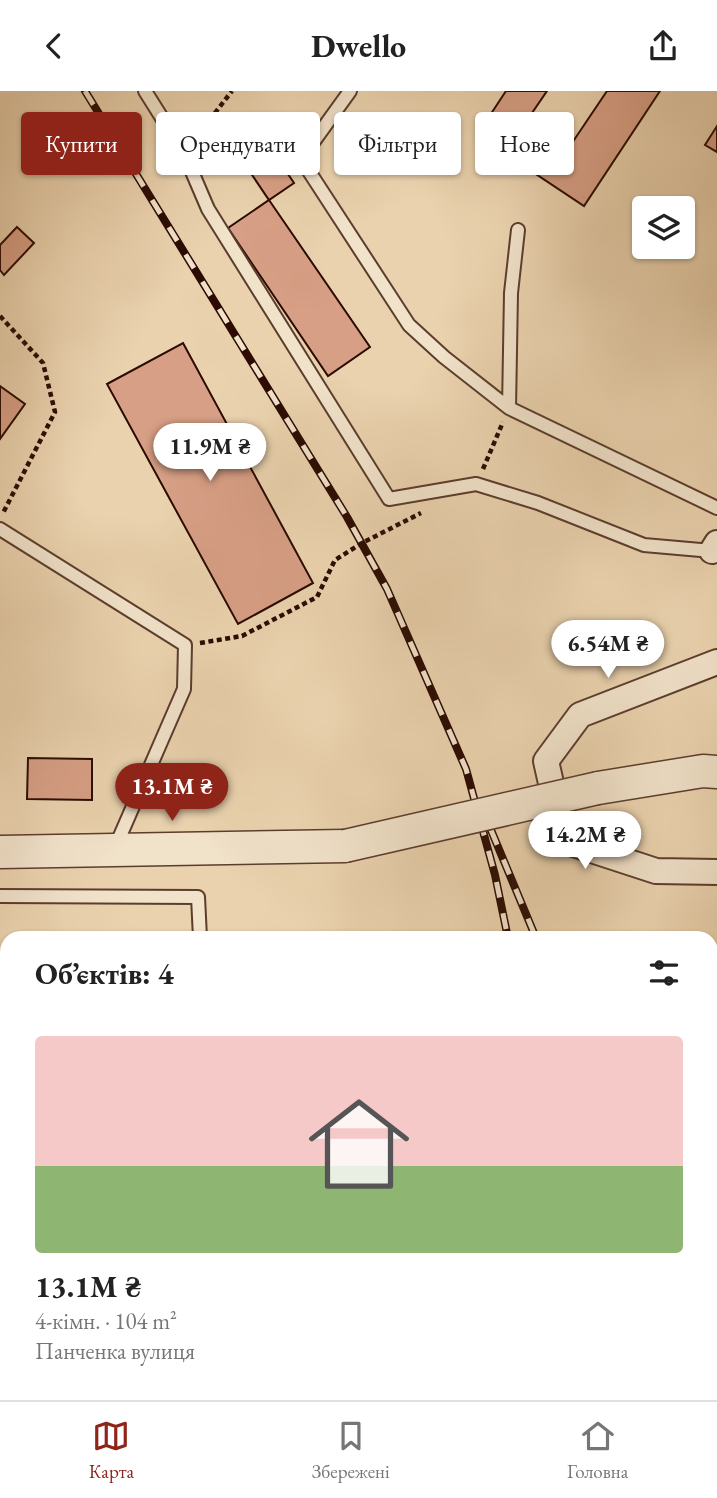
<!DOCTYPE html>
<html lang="uk">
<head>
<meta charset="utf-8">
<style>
	:root { --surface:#fff; --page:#f2f2f2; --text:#222; --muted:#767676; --line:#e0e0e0; --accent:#8f2418 }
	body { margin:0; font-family:"EB Garamond",serif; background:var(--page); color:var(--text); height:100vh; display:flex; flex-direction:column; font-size:26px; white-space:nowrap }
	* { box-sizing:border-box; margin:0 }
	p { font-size:23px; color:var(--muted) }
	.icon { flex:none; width:38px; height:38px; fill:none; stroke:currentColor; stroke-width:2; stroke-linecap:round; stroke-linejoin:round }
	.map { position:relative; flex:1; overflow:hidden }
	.side { position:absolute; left:0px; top:840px; width:718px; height:469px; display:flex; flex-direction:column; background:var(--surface); border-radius:21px 21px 0 0; box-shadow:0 2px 5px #0004 }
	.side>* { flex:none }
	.top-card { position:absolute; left:21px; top:21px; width:676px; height:63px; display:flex; gap:14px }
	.controls { position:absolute; left:632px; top:105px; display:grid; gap:14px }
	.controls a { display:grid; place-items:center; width:63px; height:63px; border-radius:7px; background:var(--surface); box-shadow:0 2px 5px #0004; font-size:35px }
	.price { position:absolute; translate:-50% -60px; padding:0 16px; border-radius:24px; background:#fff; color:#222; font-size:23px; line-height:46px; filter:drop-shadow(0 2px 4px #0008) }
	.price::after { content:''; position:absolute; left:50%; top:42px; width:21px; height:16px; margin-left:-10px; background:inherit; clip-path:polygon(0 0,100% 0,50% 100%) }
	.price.current { background:var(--accent); color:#fff }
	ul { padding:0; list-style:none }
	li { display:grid; align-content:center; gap:14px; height:371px; padding:0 35px }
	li+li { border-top:2px solid var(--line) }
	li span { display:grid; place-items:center; height:217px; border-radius:7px; color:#555 }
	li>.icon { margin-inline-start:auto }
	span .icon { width:126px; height:126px; fill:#fffc; stroke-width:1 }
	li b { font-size:30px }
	h2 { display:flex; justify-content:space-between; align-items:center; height:84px; padding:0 35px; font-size:30px }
	.chip { padding:0 24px; border-radius:7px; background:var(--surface); box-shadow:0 2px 5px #0004; font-size:24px; line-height:63px }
	.chip.current { background:var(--accent); color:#fff }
	header { display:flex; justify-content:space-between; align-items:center; height:91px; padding:0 35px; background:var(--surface); font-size:32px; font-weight:700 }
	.dock { display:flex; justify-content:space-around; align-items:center; height:98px; border-top:2px solid var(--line); background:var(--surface); font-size:19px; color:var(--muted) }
	.dock a { display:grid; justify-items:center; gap:4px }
	.dock .current { color:var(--accent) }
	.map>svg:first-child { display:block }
	.building { fill:#d79f85; stroke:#2b0b02; stroke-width:2 }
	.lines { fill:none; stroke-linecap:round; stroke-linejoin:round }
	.service-casing { stroke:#5b3d2d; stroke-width:16 }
	.minor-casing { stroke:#5b3d2d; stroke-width:28 }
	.tertiary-casing { stroke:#5b3d2d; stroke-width:35 }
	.path { stroke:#2b0b02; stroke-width:4.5; stroke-dasharray:5 3.5; stroke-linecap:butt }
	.service { stroke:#f1e2ca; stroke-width:12 }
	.minor { stroke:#f1e2ca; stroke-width:24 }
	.tertiary { stroke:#f1e2ca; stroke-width:32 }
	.rail-casing { stroke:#2b0b02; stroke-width:8 }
	.rail { stroke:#f1e2ca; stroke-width:5; stroke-dasharray:16; stroke-linecap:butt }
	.tertiary-bridge-casing { stroke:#5b3d2d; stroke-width:35; stroke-linecap:butt }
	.tertiary-bridge { stroke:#f1e2ca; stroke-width:32 }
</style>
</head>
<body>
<header><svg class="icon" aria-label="back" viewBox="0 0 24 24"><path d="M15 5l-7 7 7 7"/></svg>Dwello<svg class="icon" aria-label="share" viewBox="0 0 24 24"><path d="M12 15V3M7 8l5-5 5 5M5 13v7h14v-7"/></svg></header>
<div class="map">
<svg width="717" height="1309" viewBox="0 0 717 1309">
	<rect width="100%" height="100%" fill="#ead2ae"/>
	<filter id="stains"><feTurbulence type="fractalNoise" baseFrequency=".00286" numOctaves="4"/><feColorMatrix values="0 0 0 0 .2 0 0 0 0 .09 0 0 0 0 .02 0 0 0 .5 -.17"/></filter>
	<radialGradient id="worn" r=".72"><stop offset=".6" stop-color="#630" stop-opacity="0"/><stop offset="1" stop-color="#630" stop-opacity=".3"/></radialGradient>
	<path class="building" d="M506,0H547L530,25L572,52L607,0H660L584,115L477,44Z
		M254,33L294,92L269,109L229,50Z
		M717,35V61L705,54Z
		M269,109L370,256L328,285L228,137Z
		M17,136L34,152L4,184L0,179V154Z
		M183,252L313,492L238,533L107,293Z
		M0,295L25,313L0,348Z
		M28,667L92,668V709L27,708Z
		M715,934H717V1166L710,1165V967Z
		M710,1270L717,1271V1309H658L659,1302H710Z"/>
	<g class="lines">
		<g class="service-casing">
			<path id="service" d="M145,0L184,62L208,118L389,408L476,393L538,412L644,454L712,460
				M350,0L301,68L409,234L444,266L509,317L717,417
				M509,317L511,202L518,139
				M0,438L185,554L184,598L114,759
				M0,805L198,806L200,847"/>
		</g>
		<g class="minor-casing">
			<path id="minor" d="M712,460L717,452
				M717,571L580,624L546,670L564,750L656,780L717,781"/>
		</g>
		<g class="tertiary-casing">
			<path id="tertiary" d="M598,697L703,680L717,681
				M0,761L345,755"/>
		</g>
		<path class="path" d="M194,49L232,0
			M0,225L43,272L55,321L3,422
			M483,378L503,331
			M200,552L242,545L317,506L335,469L362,452L421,422"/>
		<use href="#service" class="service"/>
		<use href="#minor" class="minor"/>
		<use href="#tertiary" class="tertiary"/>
		<g class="rail-casing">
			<path id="rail" d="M85,0L347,426L387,498L466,678L495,784L508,847
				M491,739L536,847
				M518,1309L519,1302
				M548,1309L549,1302
				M566,1309V1302
				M584,1309V1302
				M601,1309V1302
				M621,1309V1302
				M638,1309V1302"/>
		</g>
		<use href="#rail" class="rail"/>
		<g class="tertiary-bridge-casing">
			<path id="tertiary-bridge" d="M345,755L598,697"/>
		</g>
		<use href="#tertiary-bridge" class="tertiary-bridge"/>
	</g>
	<rect width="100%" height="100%" filter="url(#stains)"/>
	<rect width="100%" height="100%" fill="url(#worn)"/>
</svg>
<div class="controls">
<a><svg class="icon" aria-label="layers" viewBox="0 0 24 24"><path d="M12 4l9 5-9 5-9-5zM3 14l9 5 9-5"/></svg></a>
</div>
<b class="price" style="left:210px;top:392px">11.9M ₴</b>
<b class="price" style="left:608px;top:589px">6.54M ₴</b>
<b class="price current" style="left:172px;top:732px">13.1M ₴</b>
<b class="price" style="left:585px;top:780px">14.2M ₴</b>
<div class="top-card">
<a class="chip current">Купити</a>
<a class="chip">Орендувати</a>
<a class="chip">Фільтри</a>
<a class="chip">Нове</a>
</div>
<section class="side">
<h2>Об’єктів: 4<svg class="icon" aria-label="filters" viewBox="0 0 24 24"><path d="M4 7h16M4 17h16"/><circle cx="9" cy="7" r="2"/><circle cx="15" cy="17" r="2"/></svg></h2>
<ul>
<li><span style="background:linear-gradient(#f6c9c9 60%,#8fb573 0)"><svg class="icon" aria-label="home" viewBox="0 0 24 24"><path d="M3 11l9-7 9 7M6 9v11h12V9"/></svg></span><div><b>13.1M ₴</b><p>4-кімн. · 104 m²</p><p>Панченка вулиця</p></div></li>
</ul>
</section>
</div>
<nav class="dock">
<a class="current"><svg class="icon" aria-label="map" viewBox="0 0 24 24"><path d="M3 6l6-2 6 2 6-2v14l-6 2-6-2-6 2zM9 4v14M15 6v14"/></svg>Карта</a>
<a><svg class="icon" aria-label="saved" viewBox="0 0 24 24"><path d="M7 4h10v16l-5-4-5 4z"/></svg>Збережені</a>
<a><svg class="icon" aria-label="home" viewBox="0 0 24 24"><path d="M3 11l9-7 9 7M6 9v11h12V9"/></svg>Головна</a>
</nav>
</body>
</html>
